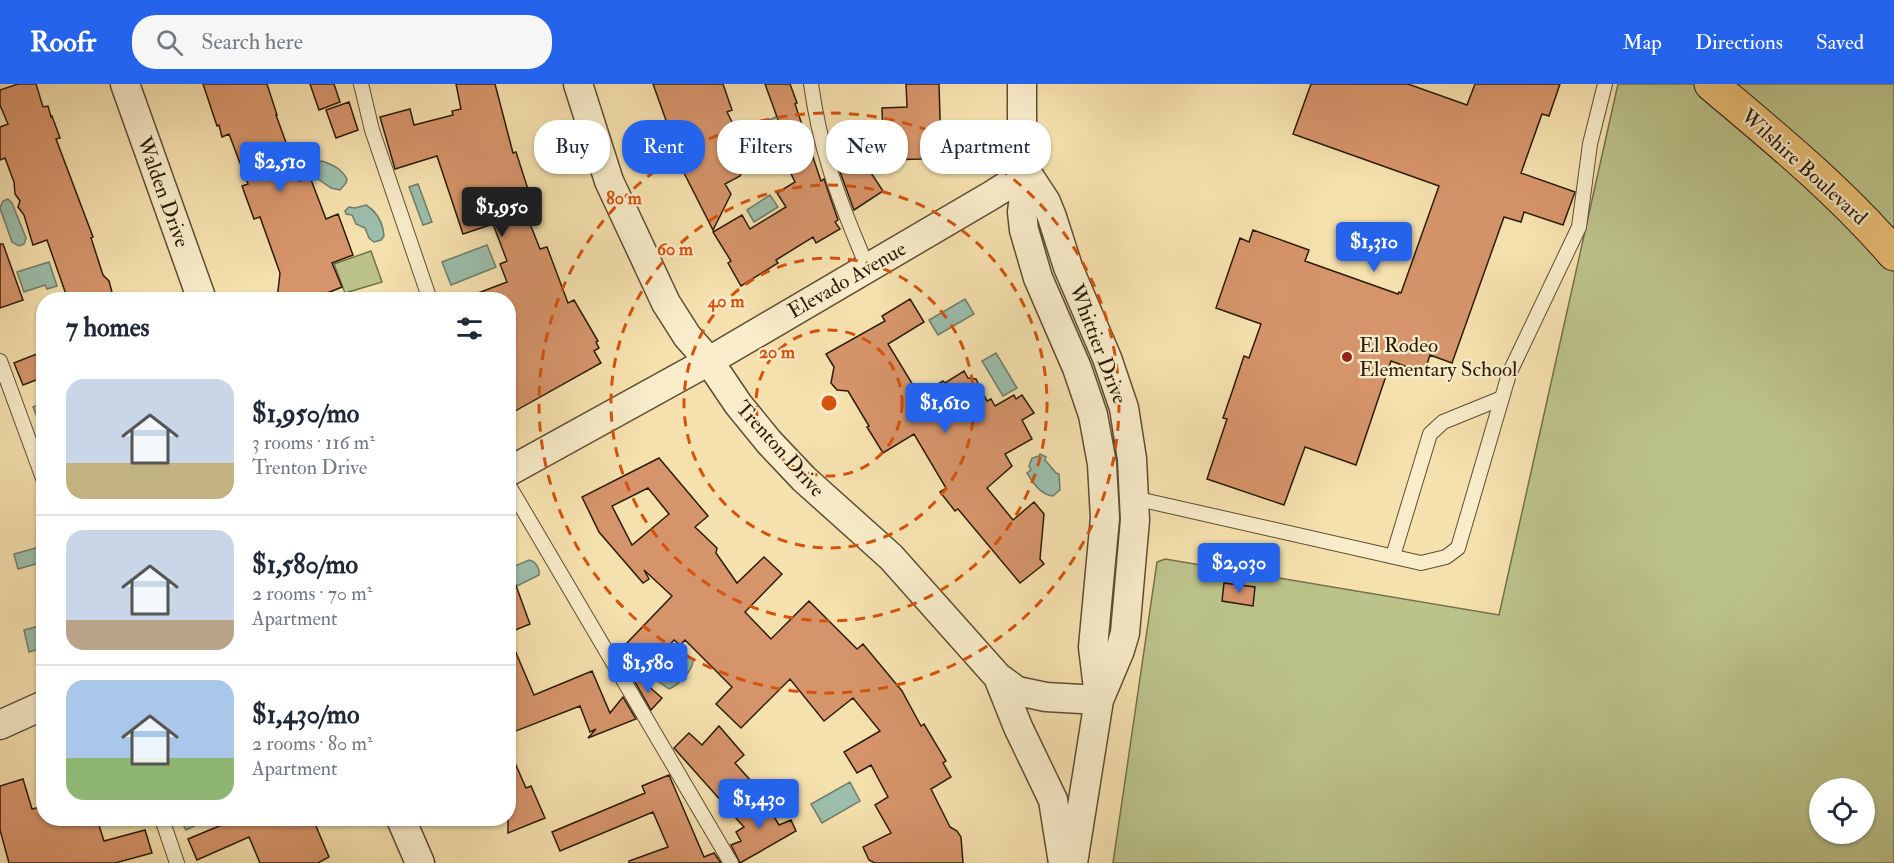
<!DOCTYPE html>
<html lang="en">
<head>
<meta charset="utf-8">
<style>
	:root { --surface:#fff; --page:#f6f6f7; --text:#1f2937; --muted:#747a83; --line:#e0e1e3; --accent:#2563eb }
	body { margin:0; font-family:"IM FELL Double Pica",serif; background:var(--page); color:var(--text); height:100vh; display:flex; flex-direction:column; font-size:22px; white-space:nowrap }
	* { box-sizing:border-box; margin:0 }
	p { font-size:20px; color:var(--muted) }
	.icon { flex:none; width:33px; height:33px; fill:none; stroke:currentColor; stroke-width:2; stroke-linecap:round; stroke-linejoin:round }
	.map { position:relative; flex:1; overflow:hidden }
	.drawer { position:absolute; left:36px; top:208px; width:480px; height:534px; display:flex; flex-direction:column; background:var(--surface); border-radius:24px; box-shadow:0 2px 4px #0004 }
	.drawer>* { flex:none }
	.hud { position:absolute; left:534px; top:36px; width:570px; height:54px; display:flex; gap:12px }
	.fabs { position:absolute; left:1809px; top:694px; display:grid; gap:12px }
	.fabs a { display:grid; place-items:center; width:66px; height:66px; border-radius:50%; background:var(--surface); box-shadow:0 2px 4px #0004; font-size:30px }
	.price { position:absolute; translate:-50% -51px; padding:0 14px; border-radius:6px; background:var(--accent); color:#fff; font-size:20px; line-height:39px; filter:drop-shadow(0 2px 3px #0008) }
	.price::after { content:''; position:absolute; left:50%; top:36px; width:18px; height:14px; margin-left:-9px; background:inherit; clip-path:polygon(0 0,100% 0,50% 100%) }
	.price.current { background:#222; color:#fff }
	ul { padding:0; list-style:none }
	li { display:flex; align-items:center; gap:18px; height:150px; padding:0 30px }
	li+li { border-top:2px solid var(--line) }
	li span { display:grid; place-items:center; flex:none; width:168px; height:120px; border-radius:18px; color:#555 }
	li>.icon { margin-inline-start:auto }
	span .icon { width:72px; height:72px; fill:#fffc; stroke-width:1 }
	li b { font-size:26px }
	h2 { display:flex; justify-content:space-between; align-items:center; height:72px; padding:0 30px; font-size:26px }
	.tag { padding:0 21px; border-radius:24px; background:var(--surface); box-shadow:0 2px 4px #0004; font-size:21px; line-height:54px }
	.tag.current { background:var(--accent); color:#fff }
	header { display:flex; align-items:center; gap:36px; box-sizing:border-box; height:84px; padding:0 30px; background:var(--accent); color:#fff }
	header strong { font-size:28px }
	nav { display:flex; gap:33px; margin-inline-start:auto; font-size:21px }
	.search { width:420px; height:54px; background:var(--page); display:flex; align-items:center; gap:15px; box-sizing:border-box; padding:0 21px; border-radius:24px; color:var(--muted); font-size:22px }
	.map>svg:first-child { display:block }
	.green { fill:#bbc38a; stroke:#747049; stroke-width:1.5; fill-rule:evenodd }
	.water { fill:#9cbeab; stroke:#6f7d6a; stroke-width:1.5 }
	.building { fill:#d6946a; stroke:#2c1c08; stroke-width:1.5; fill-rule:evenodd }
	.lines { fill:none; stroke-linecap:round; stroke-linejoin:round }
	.service-casing { stroke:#5e4d32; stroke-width:16 }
	.minor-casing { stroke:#5e4d32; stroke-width:31 }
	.primary-casing { stroke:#2c1c08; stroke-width:35 }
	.service { stroke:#f8ecca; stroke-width:14 }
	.minor { stroke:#f8ecca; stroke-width:28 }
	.primary { stroke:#eac077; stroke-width:33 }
	.ring { fill:none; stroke:#d5530c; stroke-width:3; stroke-dasharray:10 8 }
	.poi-dot { fill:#8f2418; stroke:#f8ecca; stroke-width:2 }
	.labels { text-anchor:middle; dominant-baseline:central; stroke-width:4.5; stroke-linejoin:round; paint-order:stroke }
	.street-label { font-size:21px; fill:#2c1c08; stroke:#f8ecca }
	.poi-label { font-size:21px; fill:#2c1c08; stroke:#f8ecca; text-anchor:start }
	.centre { fill:#d5530c; stroke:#f8ecca; stroke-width:3 }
	.ring-label { font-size:18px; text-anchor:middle; font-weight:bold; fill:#d5530c; stroke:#f8ecca; stroke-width:4.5; stroke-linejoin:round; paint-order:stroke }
</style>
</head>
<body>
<header>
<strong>Roofr</strong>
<div class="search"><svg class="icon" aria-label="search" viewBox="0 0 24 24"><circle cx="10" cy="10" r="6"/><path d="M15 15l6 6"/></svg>Search here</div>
<nav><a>Map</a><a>Directions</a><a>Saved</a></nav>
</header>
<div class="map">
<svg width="1894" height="779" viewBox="0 0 1894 779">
	<rect width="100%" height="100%" fill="#f5e1ae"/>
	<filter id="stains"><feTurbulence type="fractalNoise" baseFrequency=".00333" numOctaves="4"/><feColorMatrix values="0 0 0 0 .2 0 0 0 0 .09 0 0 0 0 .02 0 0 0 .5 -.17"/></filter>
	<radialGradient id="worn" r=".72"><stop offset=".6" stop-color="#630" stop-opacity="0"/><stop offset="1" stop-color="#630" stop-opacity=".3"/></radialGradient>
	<path class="green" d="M1618,0H1894V779H1113L1157,478L1165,475L1499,531ZM1820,705H1864V750H1820Z
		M371,167L382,198L345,209L334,180Z"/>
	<path class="water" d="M793,25L800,39L761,58L754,43Z
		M322,77C333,81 341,84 347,95L346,99L340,106L331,104L314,92L309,80Z
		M418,100L432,138L423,141L409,103Z
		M770,111L778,123L754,138L747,126Z
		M8,115L12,119L26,154L24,160L19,162L12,158L0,124L3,117Z
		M366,121C377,128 383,139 384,152L381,156L374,158L369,154L365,144L356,140L352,131L346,130L345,127L349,123L355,124Z
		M487,161L496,183L451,201L442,178Z
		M49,178L57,202L47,205L45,201L24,208L17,188Z
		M965,215L974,230L938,251L929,236Z
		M996,269L1017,304L1003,312L982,277Z
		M43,319V347L33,323Z
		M1040,370L1046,373L1045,376L1056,389L1059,390L1060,406L1053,412C1041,411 1033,399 1027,389L1031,386L1029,382L1032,374L1039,372Z
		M43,462V478L18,485L14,470Z
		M529,476C536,477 540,485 539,491L509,506L508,485Z
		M43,541V564L29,568L24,546Z
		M680,570H686L693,576C693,587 678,601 669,605L659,598L660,592Z
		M850,698L860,717L822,739L811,720Z
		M180,735H209L186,746Z"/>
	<path class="building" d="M18,0H36L43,23L48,22L51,33L52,32L60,54L56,55L93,153L91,154L103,191L109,197L114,216H68L47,156L33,161L24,131L18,123L20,117L15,110L14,98L5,74L0,76V43L8,40L0,21V6Z
		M203,0H267L277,31H276L300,97L310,93L326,135L338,130L353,171L332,179L342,203L310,216H277L280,189L260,133L254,135L242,102L248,100L229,50L222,53L219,41L217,42Z
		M310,0H334L340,18L319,26Z
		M456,0H495L513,69L516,68L534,124L525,127L540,165L547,163L568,219L574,216L598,257L596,258L599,264L594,267L601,279L508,331V216H466L465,214L507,198L500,180L507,177L493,140L463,150L437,72L395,85L380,33L410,25L414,41L453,31L452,27L461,25Z
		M653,0H723L732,26L727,28L749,72L740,92L725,100L731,110L713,146L679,79L681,78L676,67H677Z
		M765,0H790L797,19L795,20L821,97L824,95L838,136L835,138L840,145L816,159L813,153L776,176L778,179L741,202L728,179L731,177L713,148L742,131L750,145L786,123L777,109L795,98L776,59L785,55Z
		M906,0H939L941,66L922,67V75L884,76L882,24L907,23Z
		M1311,0H1408L1467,21L1475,0H1560L1549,32L1542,30L1521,89L1575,108L1563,141L1524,128L1521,138L1504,133L1452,279L1430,271L1424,289L1391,277L1356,381L1305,363L1284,421L1207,395L1227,335L1223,334L1233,305L1244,272L1249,274L1261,240L1216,224L1240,154L1249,158L1253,146L1309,166L1305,177L1398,210L1399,208L1401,209L1439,102L1293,50Z
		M349,18L358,46L336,54L326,26Z
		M860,72L883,107L854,126L839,85Z
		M0,160H3L23,216L0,224Z
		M910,215L924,238L888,260L919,311L943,297L945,299L964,287L968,294L976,295L987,317L991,315L995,322L1014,311L1016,315L1022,311L1034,329L1022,336L1032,355L1005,370L1012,382L987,404L1013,436L1034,418L1044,430L1040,475L1044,480L1020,499L958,425L955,427L940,408L946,404L914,350L883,369L867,343L869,342L848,307L837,306L831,299L834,283L826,270L885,237L882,232Z
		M44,267V293L23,301L14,279Z
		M659,374L708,432L695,443L717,464L716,469L737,499L764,473L782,490L745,528L771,555L809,517L857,565L863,560L902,607L921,642L924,640L946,677L943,679L951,693L931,705L950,743L957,747L961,753L963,779H875L869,776L863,763L891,749L875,721L888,713L871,681L857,689L844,668L880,647L853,614L824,637L790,595L741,644L716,620L732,603L685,556L680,561L674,556L650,582L626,560L672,512L644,486L649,495L643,499L599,448L582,413ZM648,404L669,430L632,461L612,422Z
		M508,488H511L530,540L508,549Z
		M1224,499L1255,503L1253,522L1222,517Z
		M508,550L534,611L592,587L610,629L623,613L636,635L588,654L596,645L590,648L580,622L508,650Z
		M639,594L662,614L651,626L635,598Z
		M719,642L744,671L735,679L751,697L723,719L674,664L689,649L702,661Z
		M508,663L526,704L531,702L545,734L508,749Z
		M669,691L704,773L714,769L721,779H629V777L668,763L653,728L560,767L552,748L645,709L642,702Z
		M23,695L32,725L44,722V735H97L104,757L145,746L152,769L115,779H9L0,746V702Z
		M763,714L779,741L791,736L796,747L740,779L731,761L741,757L736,748L744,743L733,731Z
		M236,735H313L329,773L318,779H260L249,753L197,776L188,755Z"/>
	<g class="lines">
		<g class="service-casing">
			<path id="service" d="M361,0L372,46L430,216
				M811,0C815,28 821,56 829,82C839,117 854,150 867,183
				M0,277L44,397
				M508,400L731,779
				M1134,414L1421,479L1446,473L1458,464L1509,290L1579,143L1590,60L1605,0
				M1393,472L1430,350L1443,338L1502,314
				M162,735L177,779"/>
		</g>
		<g class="minor-casing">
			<path id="minor" d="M125,0L202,216
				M578,0L609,97L666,219L687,252L709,277L738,320L769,358L804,395L891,473L998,593L1017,607L1046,613L1099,616
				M1022,0V40L1027,89L1022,128L1024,146L1038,194L1077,284L1093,331L1102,380L1105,434L1093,563L1099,613
				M1027,89L1046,118L1052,133L1068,183L1107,274L1124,324L1132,375L1135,436L1125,549L1120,566L1099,616L1073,779
				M508,388L709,277L992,111L1027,89
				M998,593L1018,643L1053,716L1063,779
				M0,641L44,621
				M401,735L420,779"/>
		</g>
		<g class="primary-casing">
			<path id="primary" d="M1711,0C1775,54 1839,106 1894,170"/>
		</g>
		<use href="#service" class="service"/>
		<use href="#minor" class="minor"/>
		<use href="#primary" class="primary"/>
	</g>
	<g class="ring">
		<circle cx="829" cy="319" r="73"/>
		<circle cx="829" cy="319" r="145"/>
		<circle cx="829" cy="319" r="218"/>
		<circle cx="829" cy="319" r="290"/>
	</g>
	<circle class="poi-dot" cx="1347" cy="273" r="6"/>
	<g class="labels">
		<g class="street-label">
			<text transform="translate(1804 83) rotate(42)">Wilshire Boulevard</text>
			<text transform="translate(163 108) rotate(70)">Walden Drive</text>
			<text transform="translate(847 196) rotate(-30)">Elevado Avenue</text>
			<text transform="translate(1098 260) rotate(69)">Whittier Drive</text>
			<text transform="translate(780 365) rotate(48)">Trenton Drive</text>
		</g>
		<g class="poi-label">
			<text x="1359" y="261">El Rodeo<tspan x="1359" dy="24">Elementary School</tspan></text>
		</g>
	</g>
	<circle cx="829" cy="319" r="9" class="centre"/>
	<g class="ring-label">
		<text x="624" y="120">80 m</text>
		<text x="675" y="171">60 m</text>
		<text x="726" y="223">40 m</text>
		<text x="777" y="274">20 m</text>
	</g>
	<rect width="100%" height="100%" filter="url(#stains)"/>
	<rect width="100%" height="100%" fill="url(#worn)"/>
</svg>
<div class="fabs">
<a><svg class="icon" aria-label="locate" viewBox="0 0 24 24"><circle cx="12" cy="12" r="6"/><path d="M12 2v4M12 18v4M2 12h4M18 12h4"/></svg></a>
</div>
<b class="price" style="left:280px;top:109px">$2,510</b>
<b class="price current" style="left:502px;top:154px">$1,950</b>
<b class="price" style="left:1374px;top:189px">$1,310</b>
<b class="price" style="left:945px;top:350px">$1,610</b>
<b class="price" style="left:1239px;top:510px">$2,030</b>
<b class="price" style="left:648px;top:610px">$1,580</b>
<b class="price" style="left:759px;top:746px">$1,430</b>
<div class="hud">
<a class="tag">Buy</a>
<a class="tag current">Rent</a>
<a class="tag">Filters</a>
<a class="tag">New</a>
<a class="tag">Apartment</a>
</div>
<section class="drawer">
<h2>7 homes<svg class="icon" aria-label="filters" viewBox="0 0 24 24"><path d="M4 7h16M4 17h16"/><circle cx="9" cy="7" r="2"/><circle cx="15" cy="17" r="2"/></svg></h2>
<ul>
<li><span style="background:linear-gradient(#c9d6e8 70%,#c2b280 0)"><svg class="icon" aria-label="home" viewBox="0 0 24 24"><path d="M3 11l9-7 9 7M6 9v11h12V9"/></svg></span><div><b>$1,950/mo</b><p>3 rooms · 116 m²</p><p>Trenton Drive</p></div></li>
<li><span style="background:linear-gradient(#c9d6e8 75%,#b9a48a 0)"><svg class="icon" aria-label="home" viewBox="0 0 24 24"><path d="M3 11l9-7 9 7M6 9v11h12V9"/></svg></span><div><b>$1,580/mo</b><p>2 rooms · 70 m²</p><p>Apartment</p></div></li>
<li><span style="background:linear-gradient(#a9c7e8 65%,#8fb573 0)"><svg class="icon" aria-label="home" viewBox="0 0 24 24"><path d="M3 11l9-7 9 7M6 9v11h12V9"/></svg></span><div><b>$1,430/mo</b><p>2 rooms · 80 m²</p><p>Apartment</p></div></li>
</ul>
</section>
</div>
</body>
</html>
